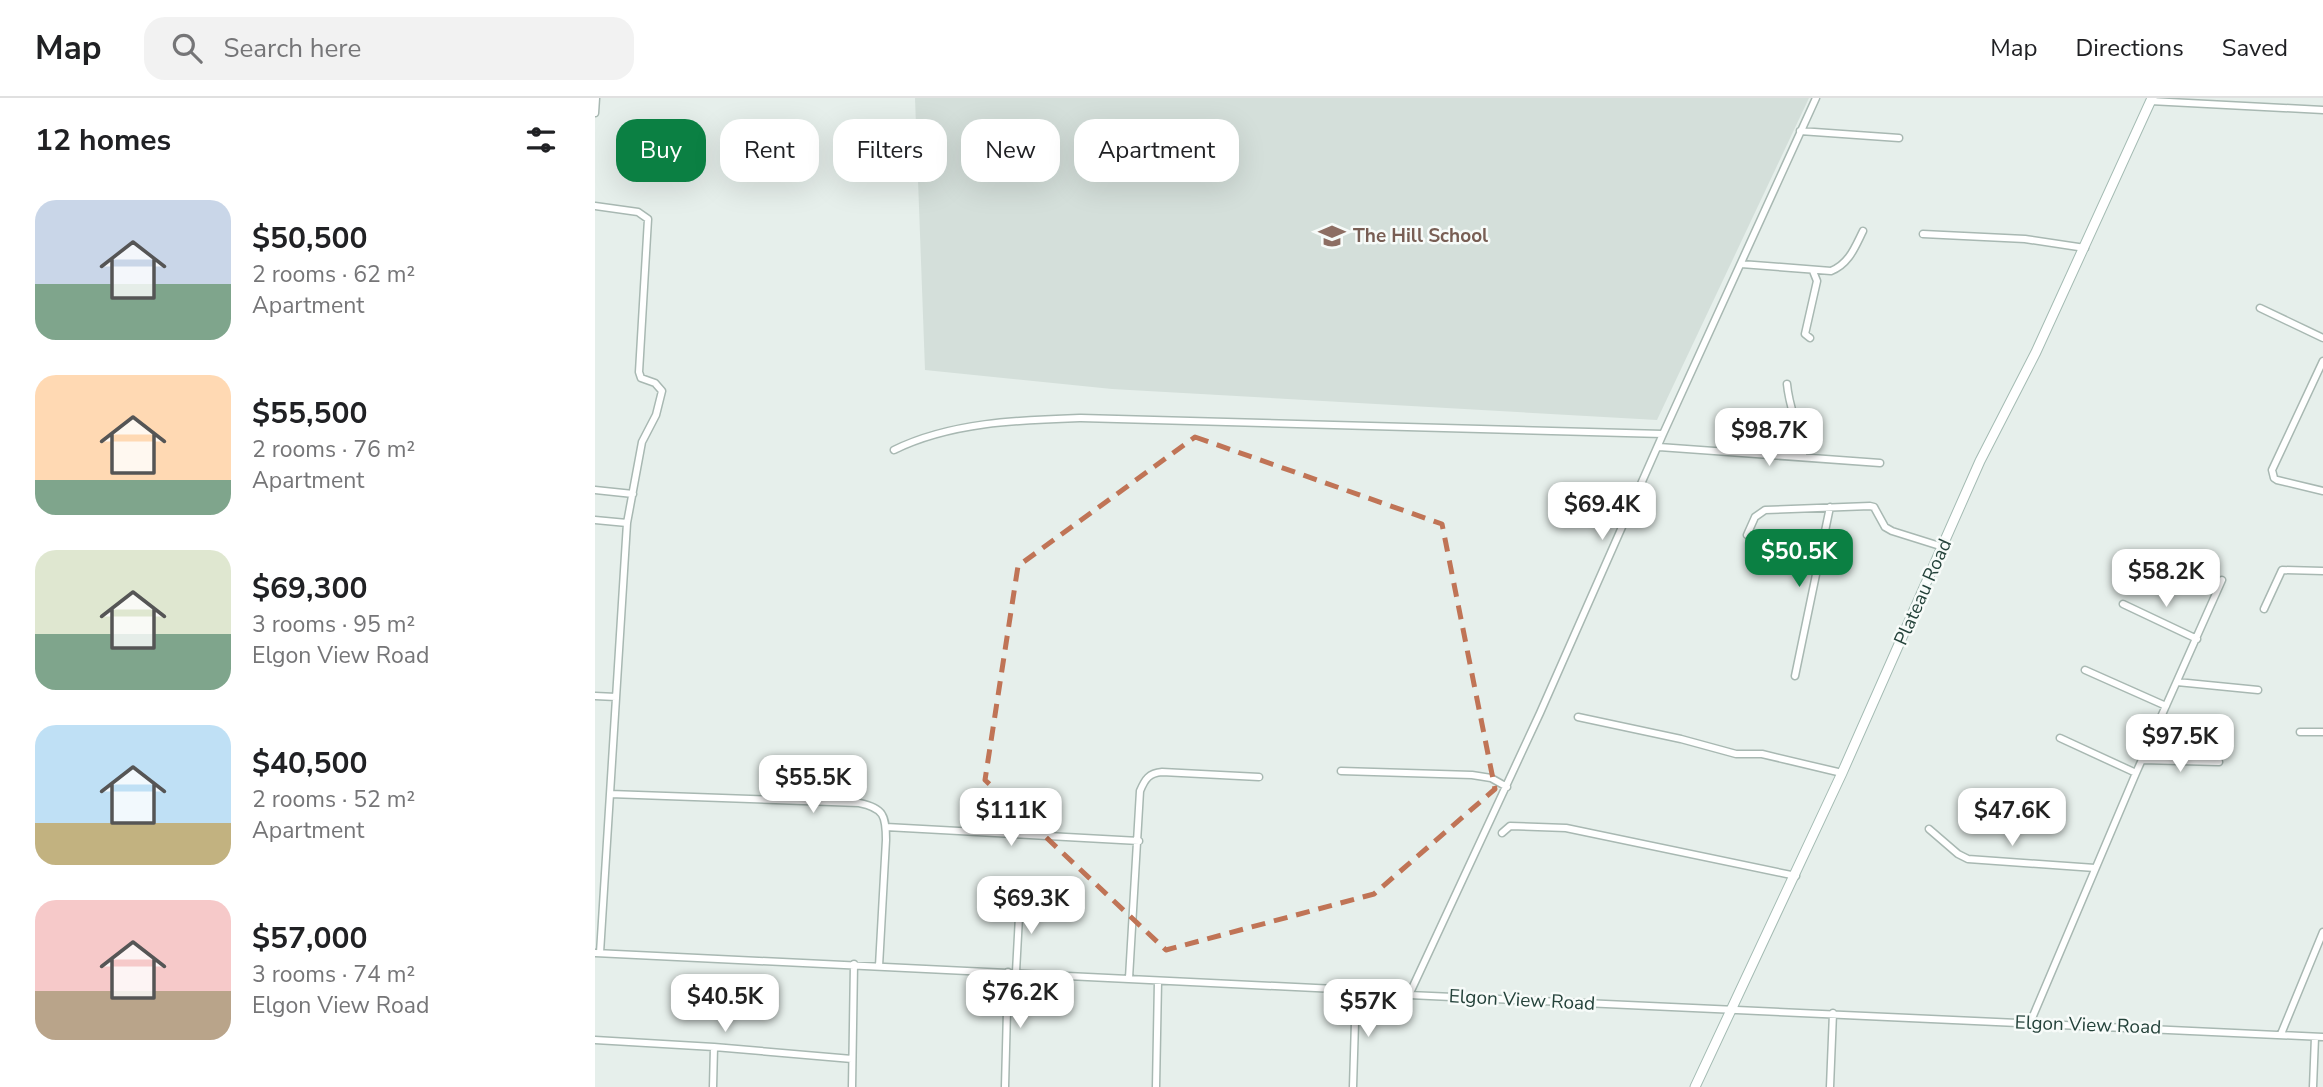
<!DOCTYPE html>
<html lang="en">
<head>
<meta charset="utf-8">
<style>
	:root { --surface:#fff; --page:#f2f2f2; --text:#202124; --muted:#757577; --line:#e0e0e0; --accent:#0b8043 }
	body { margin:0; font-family:"Nunito Sans",sans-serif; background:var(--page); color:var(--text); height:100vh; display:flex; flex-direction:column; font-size:26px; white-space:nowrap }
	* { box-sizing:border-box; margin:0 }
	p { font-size:23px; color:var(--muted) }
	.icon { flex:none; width:38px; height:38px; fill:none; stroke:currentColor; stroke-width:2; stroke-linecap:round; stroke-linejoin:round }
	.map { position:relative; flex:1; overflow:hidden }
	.details { display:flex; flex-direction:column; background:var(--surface); width:595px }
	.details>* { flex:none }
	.hud { position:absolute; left:21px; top:21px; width:665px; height:63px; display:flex; gap:14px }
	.price { position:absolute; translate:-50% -60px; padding:0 16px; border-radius:14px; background:#fff; color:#222; font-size:23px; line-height:46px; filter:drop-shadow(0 2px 4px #0008) }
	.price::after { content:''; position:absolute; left:50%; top:42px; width:21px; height:16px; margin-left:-10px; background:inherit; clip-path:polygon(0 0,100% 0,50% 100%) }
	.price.on { background:var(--accent); color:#fff }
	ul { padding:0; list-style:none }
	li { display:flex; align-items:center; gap:21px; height:175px; padding:0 35px }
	li span { display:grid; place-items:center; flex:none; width:196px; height:140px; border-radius:21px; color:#555 }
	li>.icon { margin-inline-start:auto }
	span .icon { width:84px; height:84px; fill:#fffc; stroke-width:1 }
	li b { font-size:30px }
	h2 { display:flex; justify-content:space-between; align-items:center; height:84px; padding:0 35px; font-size:30px }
	.tag { padding:0 24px; border-radius:21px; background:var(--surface); box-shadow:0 7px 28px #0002; font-size:24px; line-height:63px }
	.tag.on { background:var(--accent); color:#fff }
	header { display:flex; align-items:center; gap:42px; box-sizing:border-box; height:98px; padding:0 35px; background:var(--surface); border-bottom:2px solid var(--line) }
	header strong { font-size:33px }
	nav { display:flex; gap:38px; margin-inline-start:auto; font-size:24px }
	.search { width:490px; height:63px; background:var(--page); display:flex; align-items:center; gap:18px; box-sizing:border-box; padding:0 24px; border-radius:21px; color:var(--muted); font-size:26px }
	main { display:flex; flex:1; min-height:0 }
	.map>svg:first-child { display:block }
	.built { fill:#d4dfda }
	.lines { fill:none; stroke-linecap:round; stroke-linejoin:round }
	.street-casing { stroke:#a8b8b2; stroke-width:9 }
	.secondary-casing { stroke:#a4bbb3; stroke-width:11 }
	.street { stroke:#fff; stroke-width:6 }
	.secondary { stroke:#fff; stroke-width:9 }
	.marked { fill:none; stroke:#c07456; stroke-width:5; stroke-dasharray:14 9; stroke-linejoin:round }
	.labels { text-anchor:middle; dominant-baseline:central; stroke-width:5; stroke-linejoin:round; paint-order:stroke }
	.education-label { font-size:19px; font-weight:bold; fill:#785e54; stroke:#f7fbf9; text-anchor:start }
	.street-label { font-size:19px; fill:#24423a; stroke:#f7fbf9 }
</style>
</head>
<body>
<header>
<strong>Map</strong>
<div class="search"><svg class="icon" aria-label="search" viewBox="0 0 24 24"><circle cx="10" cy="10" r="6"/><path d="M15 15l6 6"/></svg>Search here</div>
<nav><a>Map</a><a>Directions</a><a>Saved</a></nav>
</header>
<main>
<section class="details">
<h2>12 homes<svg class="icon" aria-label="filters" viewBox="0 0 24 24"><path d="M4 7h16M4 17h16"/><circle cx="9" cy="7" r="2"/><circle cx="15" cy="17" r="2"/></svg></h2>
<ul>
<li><span style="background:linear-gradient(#c9d6e8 60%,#7fa58c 0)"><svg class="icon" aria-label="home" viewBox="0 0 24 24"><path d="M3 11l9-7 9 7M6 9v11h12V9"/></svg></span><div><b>$50,500</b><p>2 rooms · 62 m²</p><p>Apartment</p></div></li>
<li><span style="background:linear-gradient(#ffd9b3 75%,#7fa58c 0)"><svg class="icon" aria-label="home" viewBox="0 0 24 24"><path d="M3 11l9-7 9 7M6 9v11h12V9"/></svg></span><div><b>$55,500</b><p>2 rooms · 76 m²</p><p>Apartment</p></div></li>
<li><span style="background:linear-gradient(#dfe7d0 60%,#7fa58c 0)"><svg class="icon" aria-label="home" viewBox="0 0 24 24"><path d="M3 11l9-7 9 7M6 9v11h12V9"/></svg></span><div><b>$69,300</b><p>3 rooms · 95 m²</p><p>Elgon View Road</p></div></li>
<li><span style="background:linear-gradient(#bfe0f5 70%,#c2b280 0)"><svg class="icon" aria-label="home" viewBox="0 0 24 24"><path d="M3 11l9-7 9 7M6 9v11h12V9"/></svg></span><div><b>$40,500</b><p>2 rooms · 52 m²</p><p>Apartment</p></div></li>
<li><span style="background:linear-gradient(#f6c9c9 65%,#b9a48a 0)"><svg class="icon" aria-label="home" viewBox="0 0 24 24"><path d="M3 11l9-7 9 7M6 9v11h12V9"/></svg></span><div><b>$57,000</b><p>3 rooms · 74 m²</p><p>Elgon View Road</p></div></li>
</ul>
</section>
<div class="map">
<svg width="1728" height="989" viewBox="0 0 1728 989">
	<rect width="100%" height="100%" fill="#e6efeb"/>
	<path class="built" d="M320,0H1214L1062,322L517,291L330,272Z"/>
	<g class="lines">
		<g class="street-casing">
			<path id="street" d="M1555,3L1728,12
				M0,15L1,0
				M1205,33L1304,40
				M0,108L43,114L53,121L44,274L46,280L60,285L67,293L61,317L47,344L32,425L5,855
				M1328,136L1430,141L1490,150
				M1146,166L1236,173C1254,166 1260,149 1268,133
				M1665,210L1728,240
				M1215,240L1210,236L1222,183L1218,173
				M1728,263L1677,372L1679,380L1682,382L1728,393
				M1192,286C1194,311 1206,334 1208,359
				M1064,349L1285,365
				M299,352C356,324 424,322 486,320L1068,336
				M0,392L38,396
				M0,422L32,425
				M1152,437L1160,419L1170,412L1275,408L1279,409L1290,429L1297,433L1348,449
				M1528,506L1602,541
				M1669,511L1687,472L1728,473
				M1490,572L1571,608
				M1200,578L1235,409
				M1582,584L1663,592
				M0,598L21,599
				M983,619L1086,641L1141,656H1167L1247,675
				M1705,634H1728
				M1465,640L1541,675
				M1547,662L1624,664
				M746,673L877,677L896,680L912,689
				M15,696L264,705C289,710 291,718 291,742L284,868
				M291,729L544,743
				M1334,731L1363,756L1373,761L1500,770
				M907,735L915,728L971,730L1201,778
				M0,855L761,892L814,897C1118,911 1423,923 1728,939
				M421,874L425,800
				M534,880L545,693C550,681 554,675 567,674L664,679
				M814,897L945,615L1068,336L1221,0
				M1435,925L1541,675L1627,482
				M1686,936L1728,834
				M0,942L119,949L257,961
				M118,989L119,949
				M257,989L259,866
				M410,989L413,874
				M561,989L563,883
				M758,989L761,892
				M1235,989L1238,915
				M1718,989L1720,939"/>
		</g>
		<g class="secondary-casing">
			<path id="secondary" d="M1100,989L1247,675L1385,363L1441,254L1557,0"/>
		</g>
		<use href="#street" class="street"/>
		<use href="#secondary" class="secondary"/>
	</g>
	<path class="marked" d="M600,339L847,426L900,691L779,796L571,852L390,682L423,468Z"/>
	<defs>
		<g id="school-bare" transform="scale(2.1)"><path d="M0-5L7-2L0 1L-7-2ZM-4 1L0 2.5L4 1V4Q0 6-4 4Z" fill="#8d6e63" stroke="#f7fbf9" stroke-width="2.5" paint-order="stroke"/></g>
	</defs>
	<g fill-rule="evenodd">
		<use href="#school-bare" x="737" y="138"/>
	</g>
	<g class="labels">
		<g class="education-label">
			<text x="758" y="138">The Hill School</text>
		</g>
		<g class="street-label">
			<text transform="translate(1328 494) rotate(-66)">Plateau Road</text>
			<text transform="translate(927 902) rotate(3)">Elgon View Road</text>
			<text transform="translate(1493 927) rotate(2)">Elgon View Road</text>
		</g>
	</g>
</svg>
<b class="price" style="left:1174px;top:370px">$98.7K</b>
<b class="price" style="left:1007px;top:444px">$69.4K</b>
<b class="price on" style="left:1204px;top:491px">$50.5K</b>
<b class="price" style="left:1571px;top:511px">$58.2K</b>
<b class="price" style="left:1585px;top:676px">$97.5K</b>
<b class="price" style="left:218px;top:717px">$55.5K</b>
<b class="price" style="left:416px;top:750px">$111K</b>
<b class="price" style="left:1417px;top:750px">$47.6K</b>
<b class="price" style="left:436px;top:838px">$69.3K</b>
<b class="price" style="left:425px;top:932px">$76.2K</b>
<b class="price" style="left:130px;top:936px">$40.5K</b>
<b class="price" style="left:773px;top:941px">$57K</b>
<div class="hud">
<a class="tag on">Buy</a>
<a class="tag">Rent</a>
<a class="tag">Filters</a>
<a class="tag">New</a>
<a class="tag">Apartment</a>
</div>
</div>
</main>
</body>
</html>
